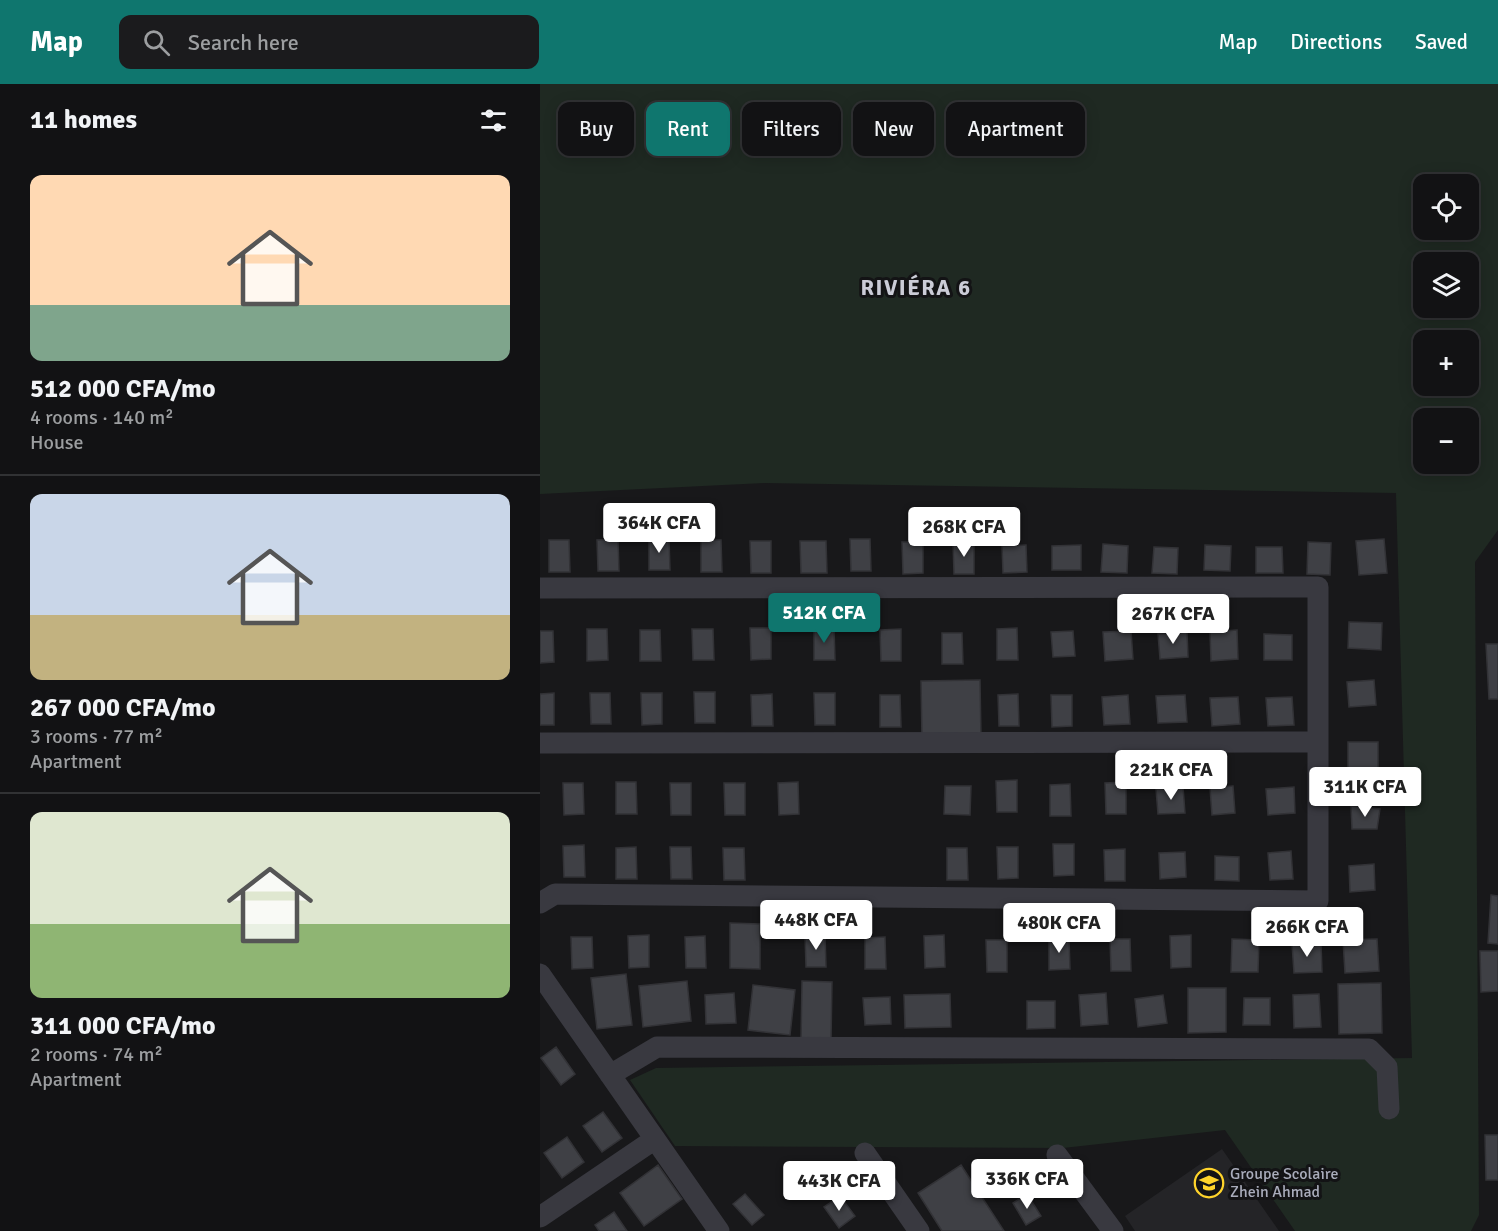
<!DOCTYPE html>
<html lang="en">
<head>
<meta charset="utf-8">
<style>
	:root { --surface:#121214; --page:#1b1b1d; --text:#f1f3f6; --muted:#9c9ea0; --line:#313234; --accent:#0f766e }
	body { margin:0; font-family:Signika,sans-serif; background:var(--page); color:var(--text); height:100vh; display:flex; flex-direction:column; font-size:22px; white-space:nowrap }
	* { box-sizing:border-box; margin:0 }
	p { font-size:20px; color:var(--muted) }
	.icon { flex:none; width:33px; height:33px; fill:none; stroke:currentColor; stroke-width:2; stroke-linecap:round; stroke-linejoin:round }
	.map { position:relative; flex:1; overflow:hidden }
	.details { display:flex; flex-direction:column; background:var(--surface); width:540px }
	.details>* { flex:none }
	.guide { position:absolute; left:18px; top:18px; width:570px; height:54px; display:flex; gap:12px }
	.fabs { position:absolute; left:873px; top:90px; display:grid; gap:12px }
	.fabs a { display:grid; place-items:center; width:66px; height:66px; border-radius:12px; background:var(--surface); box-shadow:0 3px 15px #0003,0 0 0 2px var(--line); font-size:30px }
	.price { position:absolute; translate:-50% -51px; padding:0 14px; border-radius:6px; background:#fff; color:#222; font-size:20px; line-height:39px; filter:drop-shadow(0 2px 3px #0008) }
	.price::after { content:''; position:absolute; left:50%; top:36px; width:18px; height:14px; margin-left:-9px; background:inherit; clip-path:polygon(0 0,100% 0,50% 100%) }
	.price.current { background:var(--accent); color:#fff }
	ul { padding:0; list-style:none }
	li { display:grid; align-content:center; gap:12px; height:318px; padding:0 30px }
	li+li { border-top:2px solid var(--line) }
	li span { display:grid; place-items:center; height:186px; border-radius:12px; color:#555 }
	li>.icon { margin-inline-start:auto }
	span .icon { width:108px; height:108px; fill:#fffc; stroke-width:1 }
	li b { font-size:26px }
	h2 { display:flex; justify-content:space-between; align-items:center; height:72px; padding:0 30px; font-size:26px }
	.pill { padding:0 21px; border-radius:12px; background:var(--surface); box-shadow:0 3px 15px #0003,0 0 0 2px var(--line); font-size:21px; line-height:54px }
	.pill.current { background:var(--accent); color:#fff }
	header { display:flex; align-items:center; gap:36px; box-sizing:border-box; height:84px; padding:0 30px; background:var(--accent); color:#fff }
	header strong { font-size:28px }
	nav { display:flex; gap:33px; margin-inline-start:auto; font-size:21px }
	.search { width:420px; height:54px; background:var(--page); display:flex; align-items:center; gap:15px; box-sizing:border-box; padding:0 21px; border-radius:12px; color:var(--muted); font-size:22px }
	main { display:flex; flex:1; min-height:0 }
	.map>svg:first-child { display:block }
	.built { fill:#242427 }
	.green { fill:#1f2922; fill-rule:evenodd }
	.building { fill:#3f4045; stroke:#323236; stroke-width:1.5 }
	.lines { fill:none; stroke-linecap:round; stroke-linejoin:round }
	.minor { stroke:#393940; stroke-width:21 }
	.labels { text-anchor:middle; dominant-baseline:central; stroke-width:6; stroke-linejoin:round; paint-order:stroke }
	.poi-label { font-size:16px; fill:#a9acbb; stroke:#131315; text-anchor:start }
	.district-label { font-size:22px; font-weight:bold; letter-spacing:1.5px; fill:#cbccd7; stroke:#131315 }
</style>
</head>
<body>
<header>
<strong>Map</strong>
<div class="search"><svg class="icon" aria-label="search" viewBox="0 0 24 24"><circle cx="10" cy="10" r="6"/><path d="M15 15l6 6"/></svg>Search here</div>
<nav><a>Map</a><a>Directions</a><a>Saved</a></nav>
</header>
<main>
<section class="details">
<h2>11 homes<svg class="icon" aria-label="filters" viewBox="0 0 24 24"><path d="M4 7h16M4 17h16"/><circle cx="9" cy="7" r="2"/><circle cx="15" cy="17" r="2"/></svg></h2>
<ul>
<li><span style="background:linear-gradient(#ffd9b3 70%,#7fa58c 0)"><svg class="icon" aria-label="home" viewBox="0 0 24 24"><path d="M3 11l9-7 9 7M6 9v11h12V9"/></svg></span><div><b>512 000 CFA/mo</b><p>4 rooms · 140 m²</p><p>House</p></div></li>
<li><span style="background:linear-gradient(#c9d6e8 65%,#c2b280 0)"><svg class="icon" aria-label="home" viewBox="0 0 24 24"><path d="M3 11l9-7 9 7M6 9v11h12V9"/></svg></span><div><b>267 000 CFA/mo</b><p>3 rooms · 77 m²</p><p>Apartment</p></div></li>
<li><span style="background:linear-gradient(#dfe7d0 60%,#8fb573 0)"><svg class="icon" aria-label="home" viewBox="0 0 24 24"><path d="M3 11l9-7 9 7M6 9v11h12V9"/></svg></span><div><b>311 000 CFA/mo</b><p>2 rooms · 74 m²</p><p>Apartment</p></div></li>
</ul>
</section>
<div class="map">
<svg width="958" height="1147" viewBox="0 0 958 1147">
	<rect width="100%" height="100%" fill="#18181a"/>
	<path class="built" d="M682,1065L739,1147H595L585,1132Z"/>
	<path class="green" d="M0,0H958V446L935,478L939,1131L931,1147H755L685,1046L523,1064L135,1062L90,996L116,984L872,974L856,409L224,399L0,410ZM884,100H928V146H884ZM884,178H928V224H884ZM884,256H928V302H884ZM884,334H928V380H884Z"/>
	<path class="building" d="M129,454L130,486H109V455Z
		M78,455L79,487H58L57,456Z
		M310,455H330L331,487H311Z
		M844,455L847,489L819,491L816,457Z
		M9,456H29L30,488H9Z
		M161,456H181L182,488H161Z
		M210,457H231V489H211Z
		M260,457H286L287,489H261Z
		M362,458H383V489L363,490Z
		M413,458H434V490H414Z
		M768,458L791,459L790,491L767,490Z
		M563,460L588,462L587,489L561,488Z
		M486,461L487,488L463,489L462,462Z
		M541,461V486H512V462Z
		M665,461L691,462L690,487L664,486Z
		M614,463L638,464L637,490L612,489Z
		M716,463H742L743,489H716Z
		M809,538L842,539L841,566L808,564Z
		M210,544H231V575L211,576Z
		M274,544H294L295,576H274Z
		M477,544L478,576H457V545Z
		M47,545H67L68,576L47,577Z
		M152,545H173L174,576H153Z
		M361,545V577H341L340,546Z
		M100,546H120L121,577H100Z
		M697,546L698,575L671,577L670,548Z
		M0,547H13L14,578L0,579Z
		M533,547L535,572L513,573L511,548Z
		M591,547L593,575L565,577L563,548Z
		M647,548L648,573L620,575L618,550Z
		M402,549H422L423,580H402Z
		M724,550L752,551V576H724Z
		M946,560H958V615H949Z
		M440,596L441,654L382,655L381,597Z
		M834,596L836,621L809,623L807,598Z
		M154,608H175V639H155Z
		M14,609V641H0V610Z
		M50,609H70L71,640H51Z
		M101,609H122V640L102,641Z
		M274,609H295V641H275Z
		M232,610L233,642H212L211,611Z
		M478,610L479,642H459L458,611Z
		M340,611H360L361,643H340Z
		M511,611H532V642L512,643Z
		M588,611L590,640L564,641L562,613Z
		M645,611L647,638L618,639L616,612Z
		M698,613L700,640L672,642L670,614Z
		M752,613L754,641L728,642L726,614Z
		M808,658H838V684H808Z
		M477,696V728H457L456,697Z
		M76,698H96L97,730H76Z
		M258,698L259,730L239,731L238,699Z
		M586,698V730H566L565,699Z
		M23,699H43L44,730L24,731Z
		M130,699H151V731H131Z
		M184,699H205V731H185Z
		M530,700L531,732H510V701Z
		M405,702H431L430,731L404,730Z
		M693,702L695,729L672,731L670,704Z
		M643,703L645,729L618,730L616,705Z
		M754,703L755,729L728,731L726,705Z
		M811,722L840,725L837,745H812Z
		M513,760H534V791L514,792Z
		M44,761L45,793H24L23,762Z
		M96,763L97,795H76V764Z
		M130,763H151L152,795H131Z
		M457,763H478V794L458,795Z
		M183,764H204L205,796H184Z
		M407,764H427L428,796H407Z
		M585,765V797H565L564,766Z
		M751,767L753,795L730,796L728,769Z
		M645,768L646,793L620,795L619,769Z
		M675,772L699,773V797L675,796Z
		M834,780L835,806L810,808L809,782Z
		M951,811L958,812V860L948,859Z
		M190,839L220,840V885L190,884Z
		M109,851V883L89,884L88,852Z
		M265,851H285L286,883H266Z
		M404,851L405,883L385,884L384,852Z
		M651,851V883L631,884L630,852Z
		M165,852L166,884H146L145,853Z
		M31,853H52L53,884L32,885Z
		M345,853L346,885H325V854Z
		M509,854H529L530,885L509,886Z
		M570,855H590L591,887H571Z
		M692,855L719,856L718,888H691Z
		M837,855L839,887L805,889L803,856Z
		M446,856H467V888H447Z
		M781,858L782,888L754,889L752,860Z
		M940,867H958V907L941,908Z
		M86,890L92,941L57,945L51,894Z
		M147,897L151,937L103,943L99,902Z
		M262,897L292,898L291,958L261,957Z
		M841,899L842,949L799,950L798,900Z
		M213,901L255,906L250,951L208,946Z
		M648,904H686V948L648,949Z
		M194,909L196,939L166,940L165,911Z
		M566,909L568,940L541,942L539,911Z
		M410,910L411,943L365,944L364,911Z
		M779,910L781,943L754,944L753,911Z
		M623,911L627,939L598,943L595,915Z
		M350,913L351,940L325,941L323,914Z
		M704,914H730V941H703Z
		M487,917H515V944L487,945Z
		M16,963L35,990L21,1001L1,974Z
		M63,1028L82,1054L62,1068L43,1042Z
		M945,1051H958V1096H946Z
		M27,1053L44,1078L22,1094L4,1069Z
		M118,1081L142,1115L104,1142L80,1109Z
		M421,1081L464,1147H402L378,1109Z
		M205,1110L224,1131L212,1141L193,1120Z
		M487,1110L501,1132L486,1141L473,1119Z
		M300,1112L315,1132L299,1144L284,1123Z
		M74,1128L87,1147H59L55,1141Z"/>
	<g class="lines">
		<path class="minor" d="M0,504L778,503V817L15,810L0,819
			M0,659L777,658
			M0,890L179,1147
			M70,991L117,963L829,965L847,983L849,1025
			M325,1069L379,1147
			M517,1071L573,1147
			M0,1133L115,1055"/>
	</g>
	<defs>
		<g id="school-ring" transform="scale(1.5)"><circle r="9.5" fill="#131315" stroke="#ffd42b" stroke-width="1.5"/><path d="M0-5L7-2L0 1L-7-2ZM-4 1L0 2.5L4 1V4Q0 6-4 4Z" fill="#ffd42b"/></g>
	</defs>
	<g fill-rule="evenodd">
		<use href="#school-ring" x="669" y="1099"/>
	</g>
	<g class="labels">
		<g class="poi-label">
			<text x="690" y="1090">Groupe Scolaire<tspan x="690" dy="18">Zhein Ahmad</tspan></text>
		</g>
		<g class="district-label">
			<text x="376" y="203">RIVIÉRA 6</text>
		</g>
	</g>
</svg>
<div class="fabs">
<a><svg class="icon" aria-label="locate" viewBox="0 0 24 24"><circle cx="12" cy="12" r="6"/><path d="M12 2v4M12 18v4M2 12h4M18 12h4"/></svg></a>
<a><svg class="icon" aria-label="layers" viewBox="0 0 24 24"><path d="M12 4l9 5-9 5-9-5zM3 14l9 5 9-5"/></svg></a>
<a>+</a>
<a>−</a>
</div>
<b class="price" style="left:119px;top:470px">364K CFA</b>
<b class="price" style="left:424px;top:474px">268K CFA</b>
<b class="price current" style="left:284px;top:560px">512K CFA</b>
<b class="price" style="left:633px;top:561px">267K CFA</b>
<b class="price" style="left:631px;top:717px">221K CFA</b>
<b class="price" style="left:825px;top:734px">311K CFA</b>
<b class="price" style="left:276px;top:867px">448K CFA</b>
<b class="price" style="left:519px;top:870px">480K CFA</b>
<b class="price" style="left:767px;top:874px">266K CFA</b>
<b class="price" style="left:487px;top:1126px">336K CFA</b>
<b class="price" style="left:299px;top:1128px">443K CFA</b>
<div class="guide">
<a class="pill">Buy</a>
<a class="pill current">Rent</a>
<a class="pill">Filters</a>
<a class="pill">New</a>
<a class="pill">Apartment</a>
</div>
</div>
</main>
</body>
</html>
